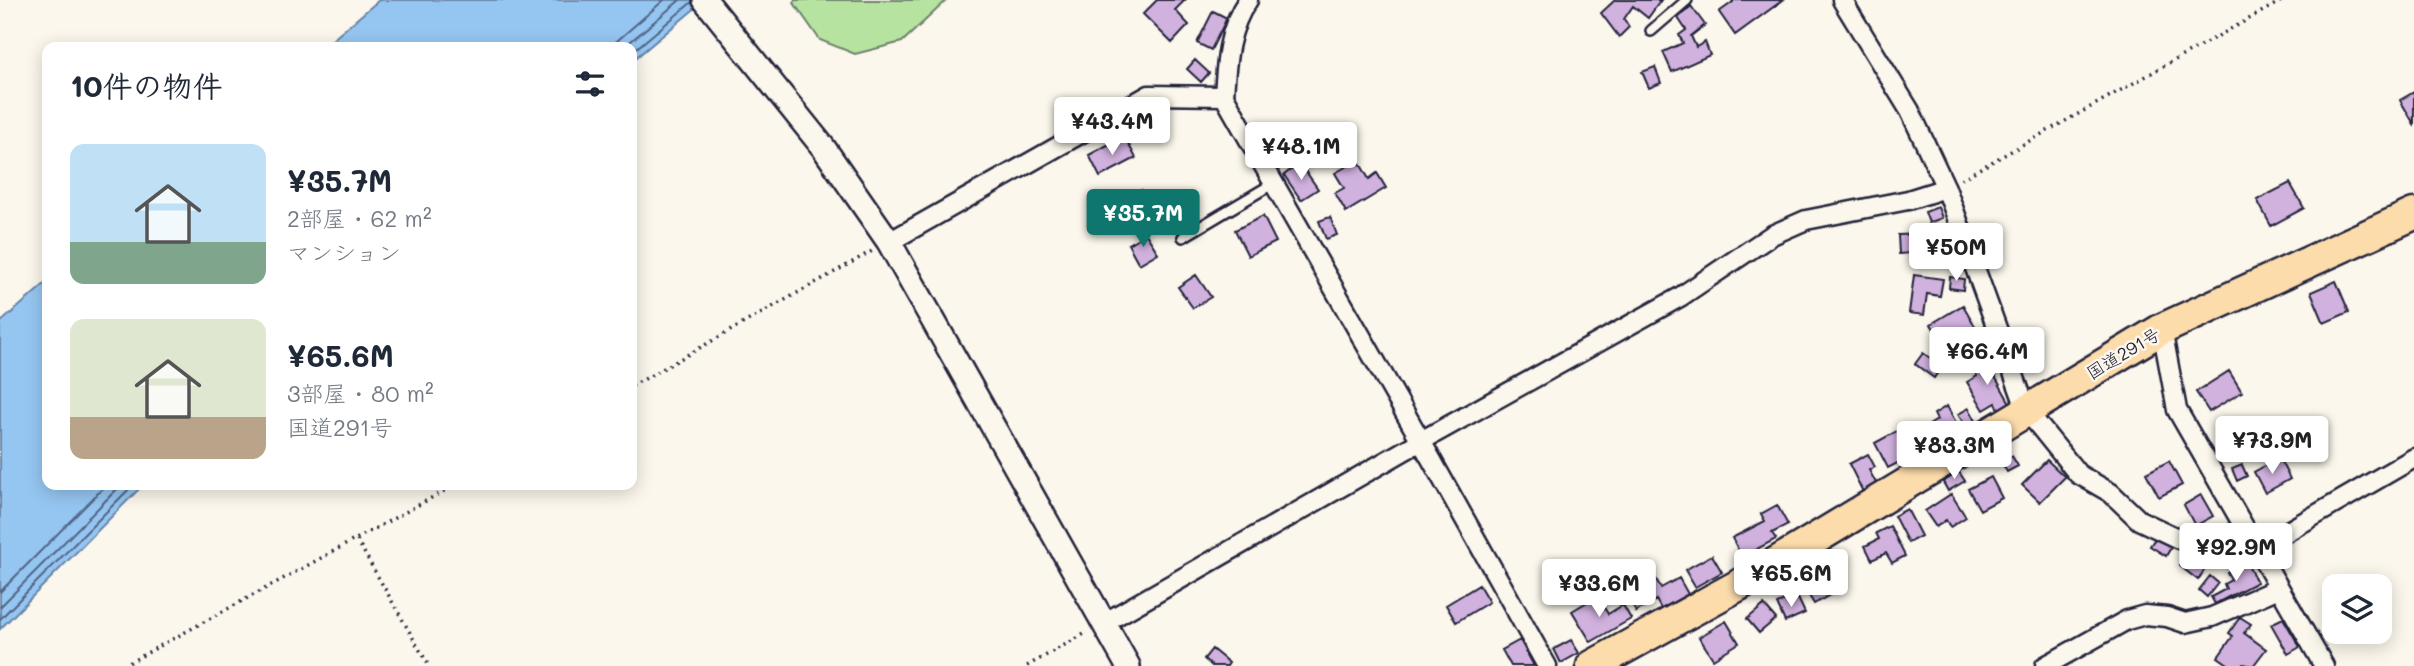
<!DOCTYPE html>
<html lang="ja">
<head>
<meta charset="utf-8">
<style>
	:root { --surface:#fff; --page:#f6f6f7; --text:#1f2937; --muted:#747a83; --accent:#0f766e }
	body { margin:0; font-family:Mali,"Klee One",sans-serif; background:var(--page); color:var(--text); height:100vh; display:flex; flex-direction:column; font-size:26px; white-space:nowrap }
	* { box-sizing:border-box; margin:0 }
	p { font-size:23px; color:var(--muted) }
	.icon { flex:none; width:38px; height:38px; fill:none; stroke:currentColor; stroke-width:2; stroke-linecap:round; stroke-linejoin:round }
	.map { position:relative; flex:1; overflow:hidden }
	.details { position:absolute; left:42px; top:42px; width:595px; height:448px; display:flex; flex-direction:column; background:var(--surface); border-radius:14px; box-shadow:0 4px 18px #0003 }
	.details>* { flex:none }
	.tools { position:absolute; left:2322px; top:574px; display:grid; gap:14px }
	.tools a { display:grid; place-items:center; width:70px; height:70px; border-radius:14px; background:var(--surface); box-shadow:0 4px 18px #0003; font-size:35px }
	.price { position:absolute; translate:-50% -60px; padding:0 16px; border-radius:7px; background:#fff; color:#222; font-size:23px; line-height:46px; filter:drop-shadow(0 2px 4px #0008) }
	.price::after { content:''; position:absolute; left:50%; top:42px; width:21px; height:16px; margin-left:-10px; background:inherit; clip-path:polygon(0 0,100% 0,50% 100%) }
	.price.on { background:var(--accent); color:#fff }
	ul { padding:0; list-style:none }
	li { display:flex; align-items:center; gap:21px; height:175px; padding:0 28px }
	li span { display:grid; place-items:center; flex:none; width:196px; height:140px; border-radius:14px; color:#555 }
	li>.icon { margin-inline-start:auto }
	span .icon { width:84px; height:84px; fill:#fffc; stroke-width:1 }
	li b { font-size:30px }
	h2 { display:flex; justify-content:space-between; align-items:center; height:84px; padding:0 28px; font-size:30px }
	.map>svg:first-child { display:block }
	.green { fill:#b7e3a0; stroke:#6c826e; stroke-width:2 }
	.water { fill:#95c6f1; stroke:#6784a8; stroke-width:2 }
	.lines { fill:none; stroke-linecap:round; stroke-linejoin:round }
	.shore { stroke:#506484; stroke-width:2 }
	.building { fill:#d1b2df; stroke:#22223b; stroke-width:2 }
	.service-casing { stroke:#22223b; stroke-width:14 }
	.minor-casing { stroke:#22223b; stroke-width:23 }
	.tertiary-casing { stroke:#22223b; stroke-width:28 }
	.trunk-casing { stroke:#22223b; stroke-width:35 }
	.path { stroke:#22223b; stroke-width:3.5; stroke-dasharray:2 5; stroke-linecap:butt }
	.service { stroke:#fbf7ec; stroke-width:9 }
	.minor { stroke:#fbf7ec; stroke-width:18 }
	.tertiary { stroke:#fbf7ec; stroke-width:23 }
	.trunk { stroke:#fddcac; stroke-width:30 }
	.labels { text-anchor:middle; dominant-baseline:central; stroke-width:5; stroke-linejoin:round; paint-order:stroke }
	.street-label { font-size:18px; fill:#22223b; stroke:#fbf7ec }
</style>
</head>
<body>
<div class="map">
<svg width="2414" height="666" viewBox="0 0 2414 666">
	<rect width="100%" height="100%" fill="#fbf7ec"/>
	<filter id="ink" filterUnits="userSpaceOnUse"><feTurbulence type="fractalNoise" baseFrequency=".0143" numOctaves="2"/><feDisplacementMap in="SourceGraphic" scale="14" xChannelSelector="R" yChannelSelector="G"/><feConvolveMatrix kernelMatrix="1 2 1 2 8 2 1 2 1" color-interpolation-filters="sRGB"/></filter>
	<g filter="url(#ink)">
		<path class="green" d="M795,0H947L902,42L855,54L820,40L794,3Z"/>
		<path class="water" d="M379,0H705L632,61V47H324Z
			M47,282V485H143L0,629V323Z"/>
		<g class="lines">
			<path class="shore" d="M610,47L664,0
				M624,47L680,0
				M632,52L692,2
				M0,592L106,485
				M0,607L121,485
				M0,619L133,485"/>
		</g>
		<path class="building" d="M1157,0H1185L1175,10L1189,25L1172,43L1143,14Z
			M1615,0H1661L1648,18L1633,6L1624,19L1629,27L1619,37L1601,13Z
			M1732,0H1783L1735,35L1719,12L1733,2Z
			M1691,6L1705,25L1691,36L1696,47L1705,42L1710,55L1672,72L1663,52L1683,43L1679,35L1686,30L1678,18Z
			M1213,11L1227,18L1211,50L1197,43Z
			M1195,60L1209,73L1201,82L1187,69Z
			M1655,67L1661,83L1649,88L1642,72Z
			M2414,92V124L2400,100Z
			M1124,136L1136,158L1100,177L1089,155Z
			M1358,160L1369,179L1377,173L1386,188L1346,212L1335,193L1344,188L1335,173Z
			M1300,163L1318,189L1301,200L1284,175Z
			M2290,183L2304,208L2271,226L2257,200Z
			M1142,190L1159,213L1138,228L1122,205Z
			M1938,207L1942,218L1929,223L1925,212Z
			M1263,216L1276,242L1248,256L1235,230Z
			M1330,217L1337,235L1326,239L1319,221Z
			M1146,234L1158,253L1139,264L1128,244Z
			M1925,234L1927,265H1912L1911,253L1899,254L1898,235Z
			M1196,275L1211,297L1193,308L1178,287Z
			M1914,275L1943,279L1940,296L1927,294L1924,315L1909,313Z
			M1950,277L1964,279L1963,290L1949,288Z
			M2336,281L2349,312L2324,323L2311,292Z
			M1963,305L1983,340L1968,348L1963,339L1945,348L1931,324Z
			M1923,353L1942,366L1934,378L1915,364Z
			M1985,359L2010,403L1999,410L1996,403L1984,410L1967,382L1977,376L1972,366Z
			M2229,371L2242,392L2209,412L2196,392Z
			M1947,406L1961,432L1936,445L1926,427L1937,420L1934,414Z
			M1969,408L1976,421L1966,427L1958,414Z
			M1910,424L1923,450L1888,468L1875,443Z
			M1868,454L1875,467L1869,470L1877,485L1863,492L1849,464Z
			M2012,456L2018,466L2007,472L2001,462Z
			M2279,458L2290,479L2265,493L2254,472Z
			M2047,460L2065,477L2040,502L2022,485Z
			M2169,461L2182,485L2159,497L2146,473Z
			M2242,465L2247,476L2237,481L2232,469Z
			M1959,472L1965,481L1948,491L1943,482Z
			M1991,477L2002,498L1980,510L1968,489Z
			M1951,494L1966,517L1950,527L1946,520L1936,527L1925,511Z
			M2201,495L2213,516L2195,526L2184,505Z
			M1777,505L1788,525L1772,533L1776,539L1742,557L1732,538L1765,521L1761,514Z
			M1907,509L1921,536L1908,543L1894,516Z
			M1890,526L1905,556L1892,563L1886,553L1872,560L1865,546L1879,539L1876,533Z
			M2158,534L2173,544L2166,556L2150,546Z
			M2189,553L2207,566L2198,580L2180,566Z
			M1712,555L1722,572L1695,587L1685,570Z
			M1816,561L1824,574L1798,589L1791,576Z
			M2246,562L2257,582L2215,604L2211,597L2226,589L2224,584L2231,580L2227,573Z
			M1652,572L1661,588L1679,578L1688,594L1661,609L1656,600L1636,612L1626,594L1635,589L1632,583Z
			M2210,576L2218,583L2207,597L2199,590Z
			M1829,581L1835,592L1814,604L1808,594Z
			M1479,585L1489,602L1456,622L1446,605Z
			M1597,596L1608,614L1623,605L1631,619L1591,642L1572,611Z
			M1797,596L1805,613L1785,622L1777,604Z
			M1764,605L1776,619L1759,633L1747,619Z
			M2240,617L2251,624L2244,633L2266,649L2253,666L2244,664L2242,666H2231L2218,657L2233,636L2229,633Z
			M2283,618L2300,647L2288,654L2271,624Z
			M1726,621L1739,643L1713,659L1699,637Z
			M1520,640L1534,666H1511L1502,650Z
			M1571,640L1579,653L1561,663L1554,649Z
			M1212,649L1229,663L1227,666H1212L1204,659Z"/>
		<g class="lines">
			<g class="service-casing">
				<path id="service" d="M1651,31L1687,0
					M1183,237L1274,183"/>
			</g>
			<g class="minor-casing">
				<path id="minor" d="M1248,0C1228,28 1226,63 1224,96L1421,441L1547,666
					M1842,0L1910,111L1946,188L2027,411L2078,474L2111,493L2139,520L2179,539L2236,556L2257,549L2414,458
					M889,242L1149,95L1224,96
					M2162,329L2177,410L2324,666
					M1104,623L1421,441L1680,297L1772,235L1806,220L1908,200L1946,188
					M2045,666L2127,620L2145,615L2167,617L2185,623L2212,617L2279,588"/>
			</g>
			<g class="tertiary-casing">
				<path id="tertiary" d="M705,0L823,147L889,242L1128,666"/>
			</g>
			<g class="trunk-casing">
				<path id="trunk" d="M1592,666L1739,585L2162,329L2414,214"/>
			</g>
			<path class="path" d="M1961,179L2283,0
				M632,386L872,251
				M357,540L429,666
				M123,666L455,485
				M1027,666L1086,633"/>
			<use href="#service" class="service"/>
			<use href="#minor" class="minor"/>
			<use href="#tertiary" class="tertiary"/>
			<use href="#trunk" class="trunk"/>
		</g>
	</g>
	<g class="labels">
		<g class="street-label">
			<text transform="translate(2123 353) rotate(-31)">国道291号</text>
		</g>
	</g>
</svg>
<div class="tools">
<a><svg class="icon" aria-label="layers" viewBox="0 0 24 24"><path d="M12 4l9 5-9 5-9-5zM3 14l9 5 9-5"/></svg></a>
</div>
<b class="price" style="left:1112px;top:157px">¥43.4M</b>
<b class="price" style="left:1301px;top:182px">¥48.1M</b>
<b class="price on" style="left:1143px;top:249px">¥35.7M</b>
<b class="price" style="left:1956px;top:283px">¥50M</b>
<b class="price" style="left:1987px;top:387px">¥66.4M</b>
<b class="price" style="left:2272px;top:476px">¥73.9M</b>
<b class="price" style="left:1954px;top:481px">¥83.3M</b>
<b class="price" style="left:2236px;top:583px">¥92.9M</b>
<b class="price" style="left:1791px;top:609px">¥65.6M</b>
<b class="price" style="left:1599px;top:619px">¥33.6M</b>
<section class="details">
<h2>10件の物件<svg class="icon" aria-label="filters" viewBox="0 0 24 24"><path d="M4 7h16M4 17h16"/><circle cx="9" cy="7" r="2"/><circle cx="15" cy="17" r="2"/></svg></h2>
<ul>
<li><span style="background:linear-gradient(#bfe0f5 70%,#7fa58c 0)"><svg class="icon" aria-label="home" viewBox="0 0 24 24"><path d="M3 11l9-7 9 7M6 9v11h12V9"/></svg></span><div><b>¥35.7M</b><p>2部屋 · 62 m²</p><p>マンション</p></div></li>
<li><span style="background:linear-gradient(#dfe7d0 70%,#b9a48a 0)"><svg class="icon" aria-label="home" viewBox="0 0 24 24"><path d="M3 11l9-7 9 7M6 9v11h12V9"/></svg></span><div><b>¥65.6M</b><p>3部屋 · 80 m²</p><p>国道291号</p></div></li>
</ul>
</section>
</div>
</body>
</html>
